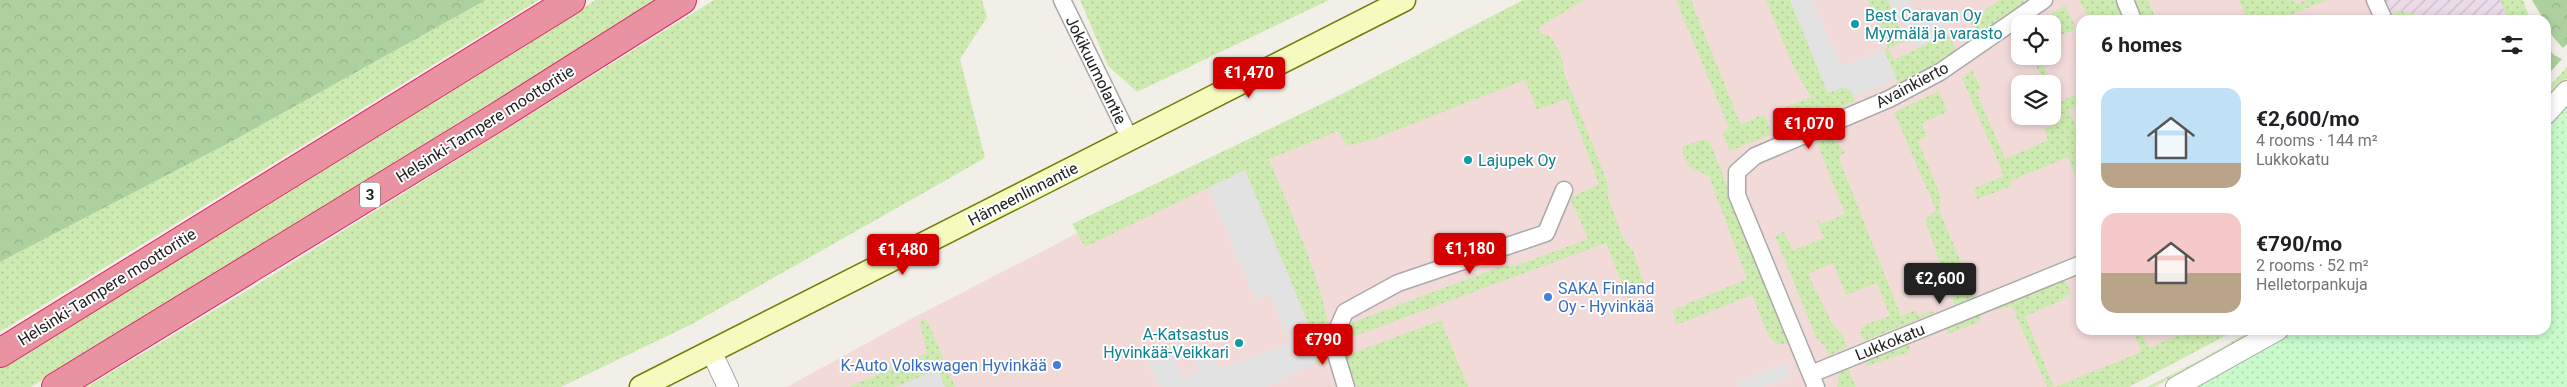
<!DOCTYPE html>
<html lang="en">
<head>
<meta charset="utf-8">
<style>
	:root { --surface:#fff; --page:#f6f6f6; --text:#202124; --muted:#757577; --accent:#d40000 }
	body { margin:0; font-family:Roboto,sans-serif; background:var(--page); color:var(--text); height:100vh; display:flex; flex-direction:column; font-size:19px; white-space:nowrap }
	* { box-sizing:border-box; margin:0 }
	p { font-size:16px; color:var(--muted) }
	.icon { flex:none; width:28px; height:28px; fill:none; stroke:currentColor; stroke-width:2; stroke-linecap:round; stroke-linejoin:round }
	.map { position:relative; flex:1; overflow:hidden }
	.side { position:absolute; left:2076px; top:15px; width:475px; height:320px; display:flex; flex-direction:column; background:var(--surface); border-radius:15px; box-shadow:0 2px 8px #0003 }
	.side>* { flex:none }
	.controls { position:absolute; left:2011px; top:15px; display:grid; gap:10px }
	.controls a { display:grid; place-items:center; width:50px; height:50px; border-radius:10px; background:var(--surface); box-shadow:0 2px 8px #0003; font-size:25px }
	.price { position:absolute; translate:-50% -42px; padding:0 11px; border-radius:5px; background:var(--accent); color:#fff; font-size:16px; line-height:32px; filter:drop-shadow(0 1px 2px #0008) }
	.price::after { content:''; position:absolute; left:50%; top:30px; width:15px; height:11px; margin-left:-8px; background:inherit; clip-path:polygon(0 0,100% 0,50% 100%) }
	.price.current { background:#222; color:#fff }
	ul { padding:0; list-style:none }
	li { display:flex; align-items:center; gap:15px; height:125px; padding:0 25px }
	li span { display:grid; place-items:center; flex:none; width:140px; height:100px; border-radius:15px; color:#555 }
	li>.icon { margin-inline-start:auto }
	span .icon { width:60px; height:60px; fill:#fffc; stroke-width:1 }
	li b { font-size:21px }
	h2 { display:flex; justify-content:space-between; align-items:center; height:60px; padding:0 25px; font-size:21px }
	.map>svg:first-child { display:block }
	.commercial { fill:#f2dad9; fill-rule:evenodd }
	.industrial { fill:url(#industrial-furrows) }
	.grass { fill:url(#grass-dots) }
	.forest { fill:url(#forest-crowns) }
	.park { fill:url(#park-dots) }
	.parking { fill:#e2e2e2 }
	.lines { fill:none; stroke-linecap:round; stroke-linejoin:round }
	.minor-casing { stroke:#a9a9a9; stroke-width:19 }
	.tertiary-casing { stroke:#a9a9a9; stroke-width:22 }
	.secondary-casing { stroke:#707d05; stroke-width:25 }
	.motorway-casing { stroke:#dc2a67; stroke-width:30 }
	.minor { stroke:#fff; stroke-width:16 }
	.tertiary { stroke:#fff; stroke-width:20 }
	.secondary { stroke:#f7fabf; stroke-width:22 }
	.motorway { stroke:#e892a2; stroke-width:28 }
	.culture-dot { fill:#0f9aa8; stroke:#fff; stroke-width:2 }
	.shop-dot { fill:#3f7fe0; stroke:#fff; stroke-width:2 }
	.labels { text-anchor:middle; dominant-baseline:central; stroke-width:4; stroke-linejoin:round; paint-order:stroke }
	.shield { fill:#fff; stroke:#646464; stroke-width:1 }
	.shield-label { font-size:15px; font-weight:bold; fill:#222 }
	.culture-label { font-size:16px; fill:#0d838f; stroke:#fff; text-anchor:start }
	.street-label { font-size:16px; fill:#222; stroke:#fff }
	.shop-label { font-size:16px; fill:#366cbe; stroke:#fff; text-anchor:start }
</style>
</head>
<body>
<div class="map">
<svg width="2567" height="387" viewBox="0 0 2567 387">
	<defs>
		<pattern id="industrial-furrows" width="10" height="10" patternUnits="userSpaceOnUse" patternTransform="scale(1.25)"><rect width="10" height="10" fill="#ebdbe8"/><path d="M-1 1l2-2M0 10L10 0M9 11l2-2" fill="none" stroke="#c9bcc7"/></pattern>
		<pattern id="grass-dots" width="8" height="8" patternUnits="userSpaceOnUse" patternTransform="scale(1.25)"><rect width="8" height="8" fill="#cdebb0"/><path d="M2 2h.1M6 6h.1" fill="none" stroke="#b0c997" stroke-width="1.8" stroke-linecap="round"/></pattern>
		<pattern id="forest-crowns" width="20" height="18" patternUnits="userSpaceOnUse" patternTransform="scale(1.25)"><rect width="20" height="18" fill="#add19e"/><path d="M2 6a3 3 0 1 1 6 0M12 15a3 3 0 1 1 6 0" fill="none" stroke="#95b388"/></pattern>
		<pattern id="park-dots" width="8" height="8" patternUnits="userSpaceOnUse" patternTransform="scale(1.25)"><rect width="8" height="8" fill="#c8facc"/><path d="M2 2h.1M6 6h.1" fill="none" stroke="#acd6af" stroke-width="1.8" stroke-linecap="round"/></pattern>
	</defs>
	<rect width="100%" height="100%" fill="#f2efe9"/>
	<path class="commercial" d="M1530,0H2375L2384,20H2081V330H2205L2088,387H787L907,321ZM2020,24H2052V56H2020ZM2020,84H2052V116H2020Z"/>
	<path class="industrial" d="M2375,0H2513L2520,20H2384Z"/>
	<path class="grass" d="M486,0H539L0,332V262L227,144Z
		M596,0H657L31,387H0V367Z
		M714,0H982L987,17L960,59L985,158L692,324L561,387H87L258,284Z
		M1080,0H1329L1137,92L1108,66Z
		M1523,0H1584L1540,27V33L1550,36L1561,54L1564,73L1607,181L1608,198L1624,240L1633,251L1646,290L1628,299L1606,243L1344,340L1348,325L1361,319L1502,266H1515L1588,239L1570,198L1599,184L1567,99L1537,110L1525,80L1371,140L1347,146L1338,131L1269,159C1286,202 1343,323 1328,364L1316,363L1318,351L1245,170L1085,247L1072,224L1338,96Z
		M1676,0H1691L1741,125L1761,115L1765,116L1770,129V135L1730,151L1722,134L1729,128Z
		M1766,0H1790L1828,93L1843,86L1851,91L1855,101L1789,127L1781,113L1784,108L1811,97L1794,68Z
		M1868,0H1888L1905,41L1888,49L1894,60L1947,34L1957,50L1944,61L1898,83L1884,50L1888,48Z
		M1999,0H2024V3L1978,35L1969,21Z
		M2079,0H2116L2124,20H2090Z
		M2134,0H2148L2156,20H2142Z
		M2239,0H2294L2296,4L2307,0H2327L2279,20H2247Z
		M2500,0H2523L2530,19L2508,20Z
		M2065,5L2076,29L2053,38L2052,24H2037Z
		M2401,11L2414,14L2422,20H2394L2391,14Z
		M2032,56H2040L2051,84H2044Z
		M2567,67V78L2546,100V90Z
		M1972,70L1981,89L1976,91L2005,159L2048,140L2044,129L2061,122L2053,103V87L2059,102L2075,95L2079,105L2069,110L2081,139V189L2068,157L2010,181L2012,186L1977,199L1974,188L2004,176L1962,78Z
		M1939,91L1947,112L1922,123L1927,136L1918,141L1941,197L1939,209L1975,297L1955,306L1925,220L1936,210L1894,112Z
		M1831,137L1846,152L1839,157L1842,166L1901,316L1916,310L1918,316L1932,310L1933,313L1864,341L1860,332L1864,325L1890,316L1877,283L1846,295L1833,263L1808,274L1832,324L1843,335L1847,347L1828,356L1826,348L1816,337L1775,236L1784,232L1793,250L1824,238L1816,220L1818,219L1821,224L1845,214L1817,143Z
		M1705,139L1710,142L1790,344H1777L1769,337L1752,295L1676,325L1673,310L1747,279L1709,176L1689,167L1683,153V146Z
		M2063,279L2066,281L2071,294L2058,302L2025,316L2054,387H2047L2012,306L1997,310L1996,307Z
		M1982,313L1979,322L1948,334L1945,327Z
		M922,319L928,322L955,387H945L937,370L895,387H849L927,353L920,324Z
		M1441,320L1468,387H1357L1345,356Z
		M2133,330H2140L2149,348L2190,330H2236L2129,387H2055L2141,352Z
		M2252,330H2259L2154,387H2147L2202,359Z
		M1909,341L1910,349L1907,353L1867,366L1864,359Z
		M1847,366L1856,387H1837L1839,378L1836,373Z"/>
	<path class="forest" d="M0,0H486L227,144L0,262Z
		M2532,0H2567V44L2563,48C2556,40 2546,31 2546,20H2544Z
		M2546,46L2554,55L2562,59L2546,77Z"/>
	<path class="park" d="M2567,106V387H2196L2296,330H2546V127Z"/>
	<path class="parking" d="M1790,0H1813L1841,66L1884,50L1897,78L1854,97L1851,91L1844,87L1828,93Z
		M1888,0H1909L1915,14L1898,22Z
		M1936,11L1947,34L1917,48L1906,25Z
		M1245,170L1317,345L1316,363L1267,387H1159L1145,355L1169,345L1183,379L1199,371L1194,358L1212,350L1220,369L1290,343L1270,294L1256,300L1208,188Z
		M1786,363L1791,376L1764,387H1737L1735,383Z
		M938,370L945,387H895Z"/>
	<g class="lines">
		<g class="minor-casing">
			<path id="minor" d="M1062,0L1130,139
				M2125,0L2133,20
				M2375,0L2384,20
				M1811,374L2081,264
				M1346,387L1336,354L1334,337L1345,312L1398,283L1546,233L1564,190
				M1816,387L1737,195V172L1755,156L1889,99L1940,72L2044,0"/>
		</g>
		<g class="tertiary-casing">
			<path id="tertiary" d="M2546,114L2567,91
				M712,353L728,387
				M2176,387L2278,330"/>
		</g>
		<g class="secondary-casing">
			<path id="secondary" d="M641,387L1404,0"/>
		</g>
		<g class="motorway-casing">
			<path id="motorway" d="M0,353L571,0
				M56,387L497,117L682,0"/>
		</g>
		<use href="#minor" class="minor"/>
		<use href="#tertiary" class="tertiary"/>
		<use href="#secondary" class="secondary"/>
		<use href="#motorway" class="motorway"/>
	</g>
	<g class="culture-dot">
		<circle cx="1855" cy="24" r="5"/>
		<circle cx="1468" cy="160" r="5"/>
		<circle cx="1239" cy="343" r="5"/>
	</g>
	<g class="shop-dot">
		<circle cx="1548" cy="297" r="5"/>
		<circle cx="1057" cy="365" r="5"/>
	</g>
	<g class="labels">
		<rect class="shield" x="360" y="182.5" width="20" height="25" rx="4"/>
		<g class="shield-label">
			<text x="370" y="195">3</text>
		</g>
		<g class="culture-label">
			<text x="1865" y="15">Best Caravan Oy<tspan x="1865" dy="18">Myymälä ja varasto</tspan></text>
			<text x="1478" y="160">Lajupek Oy</text>
			<text x="1229" y="334" text-anchor="end">A-Katsastus<tspan x="1229" dy="18">Hyvinkää-Veikkari</tspan></text>
		</g>
		<g class="street-label">
			<text transform="translate(1096 70) rotate(64)">Jokikuumolantie</text>
			<text transform="translate(1912 85) rotate(-28)">Avainkierto</text>
			<text transform="translate(485 124) rotate(-32)">Helsinki-Tampere moottoritie</text>
			<text transform="translate(1023 194) rotate(-27)">Hämeenlinnantie</text>
			<text transform="translate(107 287) rotate(-32)">Helsinki-Tampere moottoritie</text>
			<text transform="translate(1890 342) rotate(-22)">Lukkokatu</text>
		</g>
		<g class="shop-label">
			<text x="1558" y="288">SAKA Finland<tspan x="1558" dy="18">Oy - Hyvinkää</tspan></text>
			<text x="1047" y="365" text-anchor="end">K-Auto Volkswagen Hyvinkää</text>
		</g>
	</g>
</svg>
<div class="controls">
<a><svg class="icon" aria-label="locate" viewBox="0 0 24 24"><circle cx="12" cy="12" r="6"/><path d="M12 2v4M12 18v4M2 12h4M18 12h4"/></svg></a>
<a><svg class="icon" aria-label="layers" viewBox="0 0 24 24"><path d="M12 4l9 5-9 5-9-5zM3 14l9 5 9-5"/></svg></a>
</div>
<b class="price" style="left:1249px;top:99px">€1,470</b>
<b class="price" style="left:1809px;top:150px">€1,070</b>
<b class="price" style="left:1470px;top:275px">€1,180</b>
<b class="price" style="left:903px;top:276px">€1,480</b>
<b class="price current" style="left:1940px;top:305px">€2,600</b>
<b class="price" style="left:1323px;top:366px">€790</b>
<section class="side">
<h2>6 homes<svg class="icon" aria-label="filters" viewBox="0 0 24 24"><path d="M4 7h16M4 17h16"/><circle cx="9" cy="7" r="2"/><circle cx="15" cy="17" r="2"/></svg></h2>
<ul>
<li><span style="background:linear-gradient(#bfe0f5 75%,#b9a48a 0)"><svg class="icon" aria-label="home" viewBox="0 0 24 24"><path d="M3 11l9-7 9 7M6 9v11h12V9"/></svg></span><div><b>€2,600/mo</b><p>4 rooms · 144 m²</p><p>Lukkokatu</p></div></li>
<li><span style="background:linear-gradient(#f6c9c9 60%,#b9a48a 0)"><svg class="icon" aria-label="home" viewBox="0 0 24 24"><path d="M3 11l9-7 9 7M6 9v11h12V9"/></svg></span><div><b>€790/mo</b><p>2 rooms · 52 m²</p><p>Helletorpankuja</p></div></li>
</ul>
</section>
</div>
</body>
</html>
